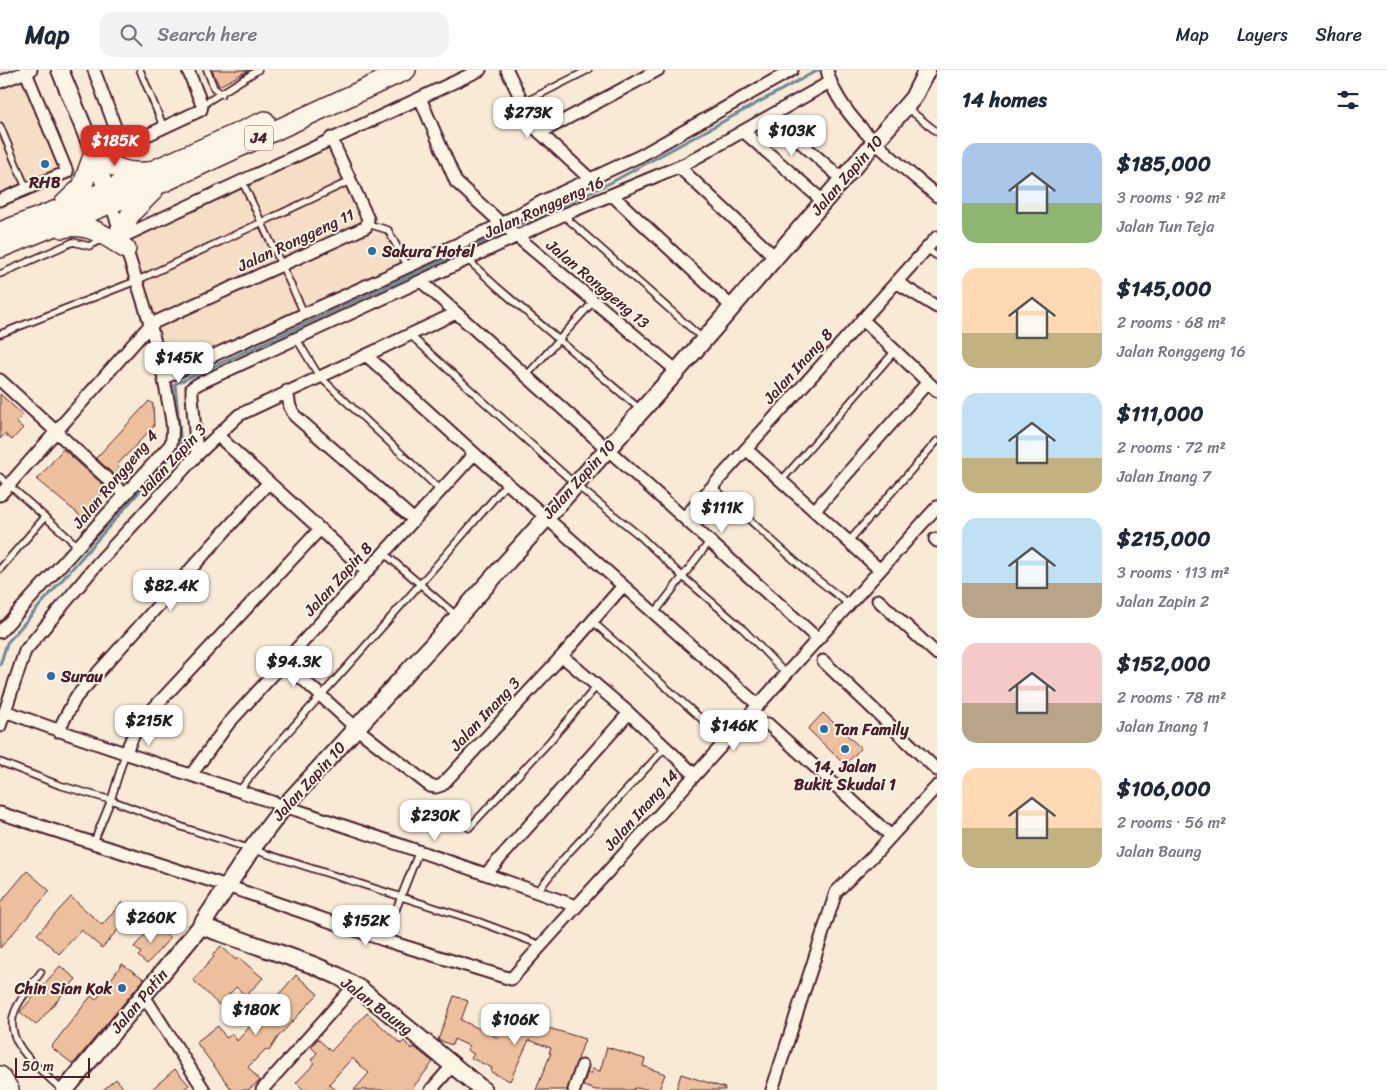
<!DOCTYPE html>
<html lang="en">
<head>
<meta charset="utf-8">
<style>
	:root { --surface:#fff; --page:#f2f2f3; --text:#1f2937; --muted:#747a83; --line:#e0e1e3; --accent:#d93025 }
	body { margin:0; font-family:Sriracha,sans-serif; background:var(--page); color:var(--text); height:100vh; display:flex; flex-direction:column; font-size:19px; white-space:nowrap }
	* { box-sizing:border-box; margin:0 }
	p { font-size:16px; color:var(--muted) }
	.icon { flex:none; width:28px; height:28px; fill:none; stroke:currentColor; stroke-width:2; stroke-linecap:round; stroke-linejoin:round }
	.map { position:relative; flex:1; overflow:hidden }
	.drawer { display:flex; flex-direction:column; background:var(--surface); width:450px }
	.drawer>* { flex:none }
	.scale { position:absolute; left:15px; bottom:12px; width:75px; box-sizing:border-box; padding-left:5px; border:2px solid #4a1f2b; border-top:0; font-size:14px; line-height:18px; white-space:nowrap; color:#4a1f2b; -webkit-text-stroke:4px #fcf5e5; paint-order:stroke }
	.price { position:absolute; translate:-50% -42px; padding:0 11px; border-radius:10px; background:#fff; color:#222; font-size:16px; line-height:32px; filter:drop-shadow(0 1px 2px #0008) }
	.price::after { content:''; position:absolute; left:50%; top:30px; width:15px; height:11px; margin-left:-8px; background:inherit; clip-path:polygon(0 0,100% 0,50% 100%) }
	.price.on { background:var(--accent); color:#fff }
	ul { padding:0; list-style:none }
	li { display:flex; align-items:center; gap:15px; height:125px; padding:0 25px }
	li span { display:grid; place-items:center; flex:none; width:140px; height:100px; border-radius:15px; color:#555 }
	li>.icon { margin-inline-start:auto }
	span .icon { width:60px; height:60px; fill:#fffc; stroke-width:1 }
	li b { font-size:21px }
	h2 { display:flex; justify-content:space-between; align-items:center; height:60px; padding:0 25px; font-size:21px }
	header { display:flex; align-items:center; gap:30px; box-sizing:border-box; height:70px; padding:0 25px; background:var(--surface); border-bottom:1px solid var(--line) }
	header strong { font-size:24px }
	nav { display:flex; gap:28px; margin-inline-start:auto; font-size:18px }
	.search { width:350px; height:45px; background:var(--page); display:flex; align-items:center; gap:12px; box-sizing:border-box; padding:0 18px; border-radius:15px; color:var(--muted); font-size:19px }
	main { display:flex; flex:1; min-height:0 }
	.map>svg:first-child { display:block }
	.built { fill:#f5ddc6 }
	.lines { fill:none; stroke-linecap:round; stroke-linejoin:round }
	.stream { stroke:#6d8b99; stroke-width:3 }
	.building { fill:#edbf9d; stroke:#4a1f2b }
	.lane-casing { stroke:#4a1f2b; stroke-width:9 }
	.street-casing { stroke:#4a1f2b; stroke-width:15 }
	.secondary-casing { stroke:#4a1f2b; stroke-width:20 }
	.primary-casing { stroke:#4a1f2b; stroke-width:22 }
	.lane { stroke:#fcf5e5; stroke-width:5.5 }
	.street { stroke:#fcf5e5; stroke-width:11 }
	.secondary { stroke:#fcf5e5; stroke-width:16 }
	.primary { stroke:#fcf5e5; stroke-width:19 }
	.poi-dot { fill:#1f6fb2; stroke:#fcf5e5; stroke-width:2 }
	.labels { text-anchor:middle; dominant-baseline:central; stroke-width:4; stroke-linejoin:round; paint-order:stroke }
	.shield { fill:#fcf5e5; stroke:#7f5f63; stroke-width:1 }
	.shield-label { font-size:15px; font-weight:bold; fill:#4a1f2b }
	.street-label { font-size:16px; fill:#4a1f2b; stroke:#fcf5e5 }
	.poi-label { font-size:16px; font-weight:bold; fill:#4a1f2b; stroke:#fcf5e5; text-anchor:start }
</style>
</head>
<body>
<header>
<strong>Map</strong>
<div class="search"><svg class="icon" aria-label="search" viewBox="0 0 24 24"><circle cx="10" cy="10" r="6"/><path d="M15 15l6 6"/></svg>Search here</div>
<nav><a>Map</a><a>Layers</a><a>Share</a></nav>
</header>
<main>
<div class="map">
<svg width="937" height="1020" viewBox="0 0 937 1020">
	<rect width="100%" height="100%" fill="#f9ead7"/>
	<filter id="ink" filterUnits="userSpaceOnUse"><feTurbulence type="fractalNoise" baseFrequency=".02" numOctaves="2"/><feDisplacementMap in="SourceGraphic" scale="10" xChannelSelector="R" yChannelSelector="G"/><feConvolveMatrix kernelMatrix="1 2 1 2 8 2 1 2 1" color-interpolation-filters="sRGB"/></filter>
	<g filter="url(#ink)">
		<path class="built" d="M0,0H21L63,102L0,126Z
			M329,73L368,159L389,164L404,196L167,303L126,169Z"/>
		<g class="lines">
			<path class="stream" d="M512,158L610,113L818,0
				M0,595L7,573L181,374L175,314L507,161"/>
		</g>
		<path class="building" d="M212,0H249L219,16Z
			M0,324L23,345L16,352L23,358L12,370L5,364L0,369Z
			M149,331L153,334L154,356L117,395L121,399L115,406L96,388Z
			M63,379L107,418L82,447L37,410Z
			M823,643L861,678L845,695L808,659Z
			M27,801L50,821L0,878V833Z
			M71,827L102,855L122,832L133,842L102,878L81,860L59,884L37,864Z
			M154,854L170,868L147,894L138,886L141,883L134,877Z
			M221,876L236,890L238,887L263,908L246,926L236,917L219,935L193,910L214,887L212,885Z
			M122,894L144,909L73,994L51,977L91,926L96,930Z
			M60,896L76,909L36,955L20,942Z
			M296,905L318,924L278,967L269,981L266,979L248,997L260,1011L248,1020H232L196,972L218,956L226,968L233,964L237,971Z
			M454,926L468,931L461,950L498,968L505,948L515,951L517,944L543,953L542,956L585,969L567,1020H536L551,983H549L551,978L529,970L510,1011L491,1002L492,998L471,988L474,984L467,980L469,976L454,969L452,975L438,970Z
			M367,943L401,974L404,971L412,979L414,977L433,992L411,1020H354L369,1003L352,988L329,1014L336,1020H304L296,1013L315,993L311,990L317,983L311,977L318,969L331,981Z
			M607,977L645,989L643,996L665,1004L659,1020L634,1018V1020H596L583,1016L587,1003L590,1004L592,999L600,1001Z
			M175,999L189,1015L183,1020H151Z
			M681,1004L725,1018V1020H676Z
			M116,1009L125,1020H103Z"/>
		<g class="lines">
			<g class="lane-casing">
				<path id="lane" d="M140,0L164,58
					M207,0L214,18L222,24
					M523,33L588,0
					M202,35L258,0
					M906,37L937,62
					M0,56L27,120
					M242,111L305,245
					M563,145L702,268
					M368,154L388,160L408,197
					M926,179L937,186
					M467,189L497,217L641,340
					M0,204L73,172L89,176L103,169
					M0,264L136,211L350,111
					M410,265L575,414L640,466L683,507L741,557L786,604
					M296,268L319,306L441,421
					M527,305L593,232
					M0,407L79,477
					M781,411L895,281
					M712,416L805,500L849,534
					M849,471L937,371
					M384,483L458,547
					M0,499L45,447
					M654,544L710,471
					M592,551L726,671
					M0,692L59,715L111,730L185,758L477,851L541,875
					M239,721C275,674 315,633 354,589C405,531 457,473 507,413
					M469,758L550,671L596,617
					M93,774L111,730L125,684
					M537,822L563,789L665,678
					M384,870L419,781
					M41,902C32,915 20,928 15,941C1,973 44,1002 62,1020"/>
			</g>
			<g class="street-casing">
				<path id="street" d="M94,0L121,73L126,75L201,40L202,35L188,0
					M507,0L535,58L590,109
					M827,0C838,49 900,94 937,126
					M0,12L31,0
					M420,28L456,112L501,153L677,301
					M771,46L843,110
					M743,61L824,132
					M540,63L658,0
					M679,97L775,187
					M612,125L732,237
					M0,130L67,102L25,0
					M122,167L480,0
					M421,211L818,569
					M896,212L937,237
					M862,249L937,321
					M366,285L507,413L758,635
					M164,308L495,157L543,131L640,86L792,0
					M0,310L125,425
					M287,321L290,337L295,346L414,450
					M217,365L367,502
					M746,379L880,500
					M197,385L192,326V318L198,314L563,145L685,94L830,12
					M0,425L151,254L366,157L368,149L331,68
					M815,440L928,312
					M684,448L937,167
					M935,469L937,471
					M878,530L937,584
					M0,562L171,374C175,357 170,342 167,325C155,260 132,197 111,134
					M562,586L629,643L695,705
					M823,591L937,700
					M284,592L356,658L430,716L436,717L442,715L562,586L622,517
					M5,641C80,669 157,694 233,719C348,757 462,795 576,836
					M768,654L891,766
					M0,656L25,581L98,493L197,385L239,345L456,243
					M58,661L76,627L269,412
					M125,684L138,655L320,459
					M191,705L228,654L474,384
					M0,743L227,816L384,870L511,909L937,437
					M487,803L629,643
					M144,926L204,1020
					M262,1020L354,916
					M431,1020L452,996
					M574,1020L582,996
					M772,1020L836,822L875,784L937,716"/>
			</g>
			<g class="secondary-casing">
				<path id="secondary" d="M60,0L94,83L110,132
					M201,856L313,895L338,906L360,919L483,1020
					M65,1020L201,856L251,780L283,738L458,547L677,301L913,28L927,0"/>
			</g>
			<g class="primary-casing">
				<path id="primary" d="M64,134L82,117L94,83C113,96 121,104 145,102
					M63,158C87,152 107,166 126,179
					M120,161L132,142L153,121
					M0,162L106,121L265,51
					M0,178L164,112L406,0
					M0,1006L9,1020"/>
			</g>
			<use href="#lane" class="lane"/>
			<use href="#street" class="street"/>
			<use href="#secondary" class="secondary"/>
			<use href="#primary" class="primary"/>
		</g>
	</g>
	<g class="poi-dot">
		<circle cx="45" cy="94" r="5"/>
		<circle cx="372" cy="181" r="5"/>
		<circle cx="51" cy="606" r="5"/>
		<circle cx="824" cy="659" r="5"/>
		<circle cx="845" cy="679" r="5"/>
		<circle cx="122" cy="918" r="5"/>
	</g>
	<g class="labels">
		<rect class="shield" x="245" y="55.5" width="28" height="25" rx="4"/>
		<g class="shield-label">
			<text x="259" y="68">J4</text>
		</g>
		<g class="street-label">
			<text transform="translate(847 105) rotate(-49)">Jalan Zapin 10</text>
			<text transform="translate(544 137) rotate(-24)">Jalan Ronggeng 16</text>
			<text transform="translate(296 170) rotate(-25)">Jalan Ronggeng 11</text>
			<text transform="translate(598 214) rotate(40)">Jalan Ronggeng 13</text>
			<text transform="translate(798 296) rotate(-48)">Jalan Inang 8</text>
			<text transform="translate(172 390) rotate(-47)">Jalan Zapin 3</text>
			<text transform="translate(115 409) rotate(-50)">Jalan Ronggeng 4</text>
			<text transform="translate(579 409) rotate(-48)">Jalan Zapin 10</text>
			<text transform="translate(338 509) rotate(-48)">Jalan Zapin 8</text>
			<text transform="translate(485 644) rotate(-47)">Jalan Inang 3</text>
			<text transform="translate(309 711) rotate(-48)">Jalan Zapin 10</text>
			<text transform="translate(641 740) rotate(-48)">Jalan Inang 14</text>
			<text transform="translate(139 931) rotate(-50)">Jalan Patin</text>
			<text transform="translate(377 936) rotate(37)">Jalan Baung</text>
		</g>
		<g class="poi-label">
			<text x="45" y="112" text-anchor="middle">RHB</text>
			<text x="382" y="181">Sakura Hotel</text>
			<text x="61" y="606">Surau</text>
			<text x="834" y="659">Tan Family</text>
			<text x="845" y="696" text-anchor="middle">14, Jalan<tspan x="845" dy="18">Bukit Skudai 1</tspan></text>
			<text x="112" y="918" text-anchor="end">Chin Sian Kok</text>
		</g>
	</g>
</svg>
<div class="scale">50 m</div>
<b class="price" style="left:528px;top:69px">$273K</b>
<b class="price" style="left:792px;top:87px">$103K</b>
<b class="price on" style="left:115px;top:97px">$185K</b>
<b class="price" style="left:179px;top:314px">$145K</b>
<b class="price" style="left:722px;top:464px">$111K</b>
<b class="price" style="left:171px;top:542px">$82.4K</b>
<b class="price" style="left:294px;top:618px">$94.3K</b>
<b class="price" style="left:149px;top:677px">$215K</b>
<b class="price" style="left:734px;top:682px">$146K</b>
<b class="price" style="left:435px;top:772px">$230K</b>
<b class="price" style="left:151px;top:874px">$260K</b>
<b class="price" style="left:366px;top:877px">$152K</b>
<b class="price" style="left:256px;top:966px">$180K</b>
<b class="price" style="left:515px;top:976px">$106K</b>
</div>
<section class="drawer">
<h2>14 homes<svg class="icon" aria-label="filters" viewBox="0 0 24 24"><path d="M4 7h16M4 17h16"/><circle cx="9" cy="7" r="2"/><circle cx="15" cy="17" r="2"/></svg></h2>
<ul>
<li><span style="background:linear-gradient(#a9c7e8 60%,#8fb573 0)"><svg class="icon" aria-label="home" viewBox="0 0 24 24"><path d="M3 11l9-7 9 7M6 9v11h12V9"/></svg></span><div><b>$185,000</b><p>3 rooms · 92 m²</p><p>Jalan Tun Teja</p></div></li>
<li><span style="background:linear-gradient(#ffd9b3 65%,#c2b280 0)"><svg class="icon" aria-label="home" viewBox="0 0 24 24"><path d="M3 11l9-7 9 7M6 9v11h12V9"/></svg></span><div><b>$145,000</b><p>2 rooms · 68 m²</p><p>Jalan Ronggeng 16</p></div></li>
<li><span style="background:linear-gradient(#bfe0f5 65%,#c2b280 0)"><svg class="icon" aria-label="home" viewBox="0 0 24 24"><path d="M3 11l9-7 9 7M6 9v11h12V9"/></svg></span><div><b>$111,000</b><p>2 rooms · 72 m²</p><p>Jalan Inang 7</p></div></li>
<li><span style="background:linear-gradient(#bfe0f5 65%,#b9a48a 0)"><svg class="icon" aria-label="home" viewBox="0 0 24 24"><path d="M3 11l9-7 9 7M6 9v11h12V9"/></svg></span><div><b>$215,000</b><p>3 rooms · 113 m²</p><p>Jalan Zapin 2</p></div></li>
<li><span style="background:linear-gradient(#f6c9c9 60%,#b9a48a 0)"><svg class="icon" aria-label="home" viewBox="0 0 24 24"><path d="M3 11l9-7 9 7M6 9v11h12V9"/></svg></span><div><b>$152,000</b><p>2 rooms · 78 m²</p><p>Jalan Inang 1</p></div></li>
<li><span style="background:linear-gradient(#ffd9b3 60%,#c2b280 0)"><svg class="icon" aria-label="home" viewBox="0 0 24 24"><path d="M3 11l9-7 9 7M6 9v11h12V9"/></svg></span><div><b>$106,000</b><p>2 rooms · 56 m²</p><p>Jalan Baung</p></div></li>
</ul>
</section>
</main>
</body>
</html>
